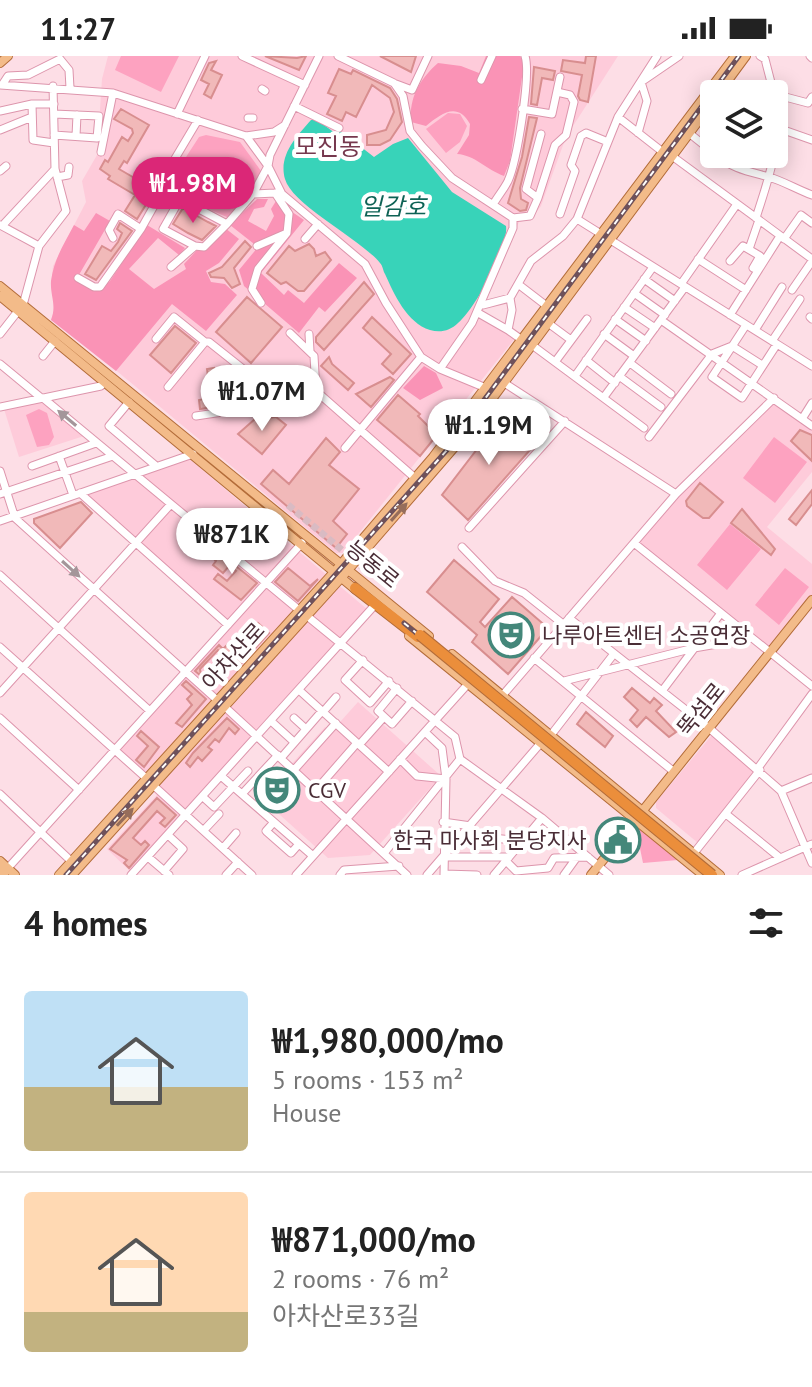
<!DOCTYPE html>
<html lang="en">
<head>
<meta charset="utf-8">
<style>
	:root { --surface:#fff; --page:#f2f2f2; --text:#222; --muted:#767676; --line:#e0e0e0; --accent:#db2777 }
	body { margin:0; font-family:"PT Sans","Noto Sans KR",sans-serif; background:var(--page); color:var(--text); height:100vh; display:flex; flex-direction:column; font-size:30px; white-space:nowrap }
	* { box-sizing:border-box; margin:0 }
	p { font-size:26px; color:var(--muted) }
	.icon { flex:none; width:44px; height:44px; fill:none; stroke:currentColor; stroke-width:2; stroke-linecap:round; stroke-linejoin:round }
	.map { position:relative; height:819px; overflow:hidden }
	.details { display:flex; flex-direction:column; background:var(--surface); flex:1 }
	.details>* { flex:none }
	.buttons { position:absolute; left:700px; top:24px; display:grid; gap:16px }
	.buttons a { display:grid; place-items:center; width:88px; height:88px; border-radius:8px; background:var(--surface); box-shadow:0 4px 20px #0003; font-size:40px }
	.price { position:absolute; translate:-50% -68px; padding:0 18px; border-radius:28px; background:#fff; color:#222; font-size:26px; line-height:52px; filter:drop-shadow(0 2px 4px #0008) }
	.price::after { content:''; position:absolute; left:50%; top:48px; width:24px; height:18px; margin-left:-12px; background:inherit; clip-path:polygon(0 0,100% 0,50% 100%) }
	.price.current { background:var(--accent); color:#fff }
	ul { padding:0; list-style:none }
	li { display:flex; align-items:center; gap:24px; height:200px; padding:0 24px }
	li+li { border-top:2px solid var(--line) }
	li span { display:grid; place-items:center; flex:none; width:224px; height:160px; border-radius:8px; color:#555 }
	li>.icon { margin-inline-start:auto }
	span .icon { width:96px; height:96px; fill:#fffc; stroke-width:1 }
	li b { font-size:34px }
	h2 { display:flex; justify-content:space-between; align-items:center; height:96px; padding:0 24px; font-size:34px }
	.status { display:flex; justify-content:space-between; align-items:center; height:56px; padding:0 40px; background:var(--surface); direction:ltr }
	.status svg { height:22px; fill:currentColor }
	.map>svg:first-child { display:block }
	.built { fill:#fecbda }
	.green { fill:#fda2c0 }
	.forest { fill:#fa93b6 }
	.water { fill:#38d3b9 }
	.building { fill:#f1b9b9; stroke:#d88e8f; stroke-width:2 }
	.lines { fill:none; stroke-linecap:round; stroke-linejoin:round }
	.minor-tunnel { stroke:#d9bbc3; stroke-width:7; stroke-dasharray:7 3.5; stroke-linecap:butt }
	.minor-casing { stroke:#dd95ac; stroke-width:9 }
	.major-casing { stroke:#b36c39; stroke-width:10 }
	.highway-casing { stroke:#b36c39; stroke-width:12 }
	.minor { stroke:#fff; stroke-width:7 }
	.major { stroke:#f3bb89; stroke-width:8 }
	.highway { stroke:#eb8e3b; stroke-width:10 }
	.rail-casing { stroke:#6f525b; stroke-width:5 }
	.rail { stroke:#fff; stroke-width:2; stroke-dasharray:6; stroke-linecap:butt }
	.highway-bridge-casing { stroke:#b36c39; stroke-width:12; stroke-linecap:butt }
	.highway-bridge { stroke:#eb8e3b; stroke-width:10 }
	.oneway { fill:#a4969a }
	.oneway2 { fill:#966d5b }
	.labels { text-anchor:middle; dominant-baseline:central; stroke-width:8; stroke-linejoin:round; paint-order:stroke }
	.street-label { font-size:22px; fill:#4a2d36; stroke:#fff }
	.poi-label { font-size:22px; fill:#4a2d36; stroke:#fff; text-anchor:start }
	.neighbourhood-label { font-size:24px; fill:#76384e; stroke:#fff }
	.water-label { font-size:24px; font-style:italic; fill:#0e6255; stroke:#fff }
</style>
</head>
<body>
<div class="status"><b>11:27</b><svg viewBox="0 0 49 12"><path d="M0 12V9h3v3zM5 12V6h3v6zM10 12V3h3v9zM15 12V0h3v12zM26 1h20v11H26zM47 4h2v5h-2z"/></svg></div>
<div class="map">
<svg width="812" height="819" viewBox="0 0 812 819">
	<rect width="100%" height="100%" fill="#fddee6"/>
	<path class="built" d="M108,0H618L566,81L541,150L531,163L519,166L478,257L516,281L343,497H336L71,277L51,264L55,252L51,229L53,210L86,146L82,125L97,99L102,23Z
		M774,342L812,370V416L767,471L812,508V544L770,596L634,487Z
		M35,345L44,348L84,380L19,401L4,353Z
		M186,400L368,554L186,759L115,694L229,568L80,437Z
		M358,646L441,720L370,799L328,802L261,742L325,671L331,676Z
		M712,679L756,715L698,787L656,752V746Z
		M158,738L181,759L130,815L107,793Z"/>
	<path class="green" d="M121,0H179L161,36L115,14Z
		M448,57L460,58L467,70L460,86L446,97L426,73Z
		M206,79L240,86L261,115L250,136L229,162L208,153L198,144L196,146C185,138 176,132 175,118L199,81Z
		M39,353L47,357L54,381L49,389L37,391L26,359Z
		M774,381L807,406L775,447L743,422Z
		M730,468L761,493L727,534L697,509Z
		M785,512L809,531L779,569L755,549Z
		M635,768L678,804L643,807Z"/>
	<path class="forest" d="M486,0H520L524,7L510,105L504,120C487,114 475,99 457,98L469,79L470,68C457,45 441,58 426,70L411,66C409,41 420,23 438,7L461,10L479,17Z
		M257,143H268L264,151L254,153L248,165L266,175L274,160L271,153L276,145L304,164L261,217L284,239L288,234L304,247L339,207L357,222L325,256L319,251L299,277L244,230L239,214L258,191L230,169Z
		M96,157L110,165L76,224L91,234H98L110,225L147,169L185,192L179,199L158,182L129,213L154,233L186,213L184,208L198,193L207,194L225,172L239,183L219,207L206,215L211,226L225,228L237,239L206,275L172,248L116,315L51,264C57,249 50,240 51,225C54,203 64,188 74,169L84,175Z
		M424,310L436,317L443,332L420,344L403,332Z"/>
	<path class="water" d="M311,64H317L335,77L338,73L374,101L393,88L408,82L452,136L506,170C509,191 475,253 458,267C450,275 440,277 430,274C407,267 394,238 385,218C383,215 383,210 380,207C362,184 292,149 285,123C278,99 297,80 311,64Z"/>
	<path class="building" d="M265,0L297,2L306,0L299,14Z
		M380,0H416L411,16Z
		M586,0H596L588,46L580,44L578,40L582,19L561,15L563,4L585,7Z
		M216,5L211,14L222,19L211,42L204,38L209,28L201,24L209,7Z
		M534,11L555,15L553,24L542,22L537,49L531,48Z
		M339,13L351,18L353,14L390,32L397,43L402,66L390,84L380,89H367V79L386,74L394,56L390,42L372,29L356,61L346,56L342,65L327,58L336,40L328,37Z
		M121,53L149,69L127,107L124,105L119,113L155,134L137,163L125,155L135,139L108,123L110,120L100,113L105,104L108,106L122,81L128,85L133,77L132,73L114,63Z
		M529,61L537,62L520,132L521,143L528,147L526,154L520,155L508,147L522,101Z
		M183,152L208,166L216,170L202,184L188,177L173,168Z
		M120,167L132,175L96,224L85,218L102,190L111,195L118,186L122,177L117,173Z
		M245,185L251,191L234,212L240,228L232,232L224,222L211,221L209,217L222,211Z
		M309,188L314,193L316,200L325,196L331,204L304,235H298L286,226L281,228L267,217L289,190L295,195Z
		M364,226L374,238L324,294L316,286V281Z
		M247,241L282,271L251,307L216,276Z
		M372,261L411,298L393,318L382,308L391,298L363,272Z
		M175,270L196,287L171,317L150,299Z
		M329,301L332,308L354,327L348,334L321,310Z
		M214,312L218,339L226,338L227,349L200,353L199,344L211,342L207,313Z
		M390,321L394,324L371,351L356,338Z
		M398,339L420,358L418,360L437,379L420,400L377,364Z
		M504,358L525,380L529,376L538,385L468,464L442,439Z
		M276,361L286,369L262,398L238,378L255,363Z
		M800,374L812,379V405L791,385Z
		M326,382L340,396L329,409L359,433L333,465L347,478L336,492L261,428L273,414L289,428Z
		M700,427L723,446L709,462H703L687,450L686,445Z
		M812,434V448L796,469L789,463Z
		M81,446L92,457L60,492L34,467V463Z
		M742,453L775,493L771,499L731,467Z
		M211,490L257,527L241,544L214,523L218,518L227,525L236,515L229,510L223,517L213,509L216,505L206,496Z
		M454,504L499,543L480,566L485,571L512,541L548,572L508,618L472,586L477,579L427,536Z
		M288,512L310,530L318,523L298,545L275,526Z
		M253,567L256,570L258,567L269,577L239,610L218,594L200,613L201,620L195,615L219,589L223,593L227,589L230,592Z
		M186,625L206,643L182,671L176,667L192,649L187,643L192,638L182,629Z
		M632,632L650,647L654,642L662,649L656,655L676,676L669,681L646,661L637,671L630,664L638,654L624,641Z
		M586,656L613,680L605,691L577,668Z
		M227,662L239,673L235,678L229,672L219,686L215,683L208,691L212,694L202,705L198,701L190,711L186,707L193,697Z
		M141,675L159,691L144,711L136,704L148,690L137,680Z
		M157,742L176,759L165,771L160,767L165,762L157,755L133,782L141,789L145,785L149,789L129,812L124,807L127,804L110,793Z"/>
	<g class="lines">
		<path class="minor-tunnel" d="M288,449L367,515"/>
		<g class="minor-casing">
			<path id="minor" d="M242,0L305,29
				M760,0L765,3L774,38
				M810,0L812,2
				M481,24L492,0
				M396,28L412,34L428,0
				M0,29L113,37L246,80L274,76L285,69
				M2,29L8,20L28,19L60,3L69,14L70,32
				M262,33L265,35
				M774,38L808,47L812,41
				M32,48L33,84L54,87
				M294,50L339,72
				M522,53L552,58L560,21
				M0,55L32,48H54
				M54,58L99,60L97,82L54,79
				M177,58L205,0
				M618,61L664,97
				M248,62H253
				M778,72L812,84
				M0,74L32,61
				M638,77L647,45L641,26L679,0
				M689,77L714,97
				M541,78L526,133L538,142L555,89L566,79L574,46L570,39L557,36
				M76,80L77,59
				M246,80L268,110L270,99L319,0
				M101,96L113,37
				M715,98C733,113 747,115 769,121C783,125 798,134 812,139
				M672,100L812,203
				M268,110L282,138L365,208L386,247L421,301L440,313L472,267L513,172V162L452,122L422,90L410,75L403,40L394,27L338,0
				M268,110L253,138L275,137
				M0,115L6,110
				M57,121L68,119L69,111
				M279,138L275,137L289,158L287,177
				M494,147C498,140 504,133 508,125C517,105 531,19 525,0
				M560,158L575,115L571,109L581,80L586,77L608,86
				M513,162L530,160L538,142
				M756,162C770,117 781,92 774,45
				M577,163L812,310
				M227,168L204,191L195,190L163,173L180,143L227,168L253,138
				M0,169L39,190
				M2,170L55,113
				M113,182L109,174L118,158L141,173L164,132L167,116L198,64
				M305,183L318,168
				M784,183L801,159L812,167
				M257,190L287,177L258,213L252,233L261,247
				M749,193L759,164
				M698,203L746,234
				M730,205L743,190L760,200L753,212
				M171,211L195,190
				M78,222L94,231H100L141,173
				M644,223L675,245
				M518,228L548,251
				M681,228L737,148
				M792,234L812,205
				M634,237L665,259
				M23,249L39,190L66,155L55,113L53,30
				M483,249L510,242
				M624,251L655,272
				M480,258L508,274
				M730,259L780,180
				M810,261L812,263
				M615,263L646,285
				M661,264L812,370
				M548,267L571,284
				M746,269L712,321L742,342L777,288
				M755,274L782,231
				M290,277L314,300L316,335
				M0,278L18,255
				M309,278L310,295
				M604,278L634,300
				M156,283L174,261L205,286
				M522,284L508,274L512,254L510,242L531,205L563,180L577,163L618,61L657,0
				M772,285L800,243
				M532,289L644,372
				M43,300L55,285
				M586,304L615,327
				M555,306L587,263
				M630,307L671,338
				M0,308L40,341
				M440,313L486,332
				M575,320L653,211
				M619,320L661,351
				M495,321L676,438
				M168,331L205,286H209L272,336L316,335
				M316,335L415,422
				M604,341L685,231
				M43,342L299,554
				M129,346L109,370L156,410
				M0,351L101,330L104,326
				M196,360L276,348L312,339
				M802,363L812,347
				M649,381L712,298L732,290L762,309
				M345,392L421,301
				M59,400L73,439
				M32,410L96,387
				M0,415L15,462L217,644
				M80,437L228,569
				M0,438L113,400
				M0,465L193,398
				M469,472L565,365
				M634,487L812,630
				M462,491L495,525L524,537L563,568
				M0,519L150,655
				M307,560L455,681L460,703L542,762L609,819
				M569,562L709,672L781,735L812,807
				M0,591L146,722
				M534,602L673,715
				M363,604L345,624L370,647L389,625
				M564,625L694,592L752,582
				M397,632L378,655L392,668L412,645
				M299,634L389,716
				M662,635L721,557
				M0,637L171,448
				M502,640L676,438L774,342
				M225,651L407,819
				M323,656L336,641
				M0,662L79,734
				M294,662L306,673
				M271,665L294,686
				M425,676L442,692L446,723L444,819
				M551,679L613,599
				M359,689L384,661
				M281,702L322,655
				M400,703L417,720L446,723
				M758,712L812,638
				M294,714L336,667
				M221,720L313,800
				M154,730L252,819
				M316,734L357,687
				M781,735L812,722
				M0,738L71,805
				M242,738L278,699
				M203,741L214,751L248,715
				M726,758L779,801
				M274,766L266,775L291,797L299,788
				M443,766L471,770
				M603,773L618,784
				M204,774L219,758
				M463,779L523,785
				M223,792L236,777
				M385,796L460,703
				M694,797L760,714
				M148,801L169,819
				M444,801H509
				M506,805L516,815L548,812L554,802L588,801
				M8,812L302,487
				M164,815L183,793L168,779
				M444,818L477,819
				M131,819L374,550
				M226,819L238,806
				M296,819L467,629
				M340,819L344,814L399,810
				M427,819L539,689
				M494,819L542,762
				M564,819L577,801
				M742,819L812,788"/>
		</g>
		<g class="major-casing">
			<path id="major" d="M0,7L8,0
				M718,38L746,0
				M0,230L429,580
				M0,240L356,534
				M409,580L703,819
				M452,598L720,819
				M0,805L15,819
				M0,815L4,819
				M59,819L335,515L433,401L735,0
				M72,819L342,521L466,378L714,44
				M591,819L812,544"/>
		</g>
		<g class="highway-casing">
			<path id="highway" d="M355,532L418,581"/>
		</g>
		<use href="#minor" class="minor"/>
		<use href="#major" class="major"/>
		<use href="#highway" class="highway"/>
		<g class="rail-casing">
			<path id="rail" d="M404,567L714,819
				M66,819L447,394L739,0"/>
		</g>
		<use href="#rail" class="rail"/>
		<g class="highway-bridge-casing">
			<path id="highway-bridge" d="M420,579L712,819"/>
		</g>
		<use href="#highway-bridge" class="highway-bridge"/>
	</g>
	<defs><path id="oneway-solid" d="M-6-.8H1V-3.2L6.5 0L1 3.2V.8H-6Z" transform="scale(2)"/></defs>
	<g class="oneway">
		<use href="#oneway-solid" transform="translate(67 362) rotate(-140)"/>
		<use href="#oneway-solid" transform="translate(71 513) rotate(42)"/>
	</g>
	<g class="oneway2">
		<use href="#oneway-solid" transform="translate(399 456) rotate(-48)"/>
		<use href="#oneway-solid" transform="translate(125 761) rotate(-47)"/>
	</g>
	<defs>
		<g id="theatre-ring" transform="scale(2.3)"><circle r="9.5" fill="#fff" stroke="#44877a" stroke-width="1.5"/><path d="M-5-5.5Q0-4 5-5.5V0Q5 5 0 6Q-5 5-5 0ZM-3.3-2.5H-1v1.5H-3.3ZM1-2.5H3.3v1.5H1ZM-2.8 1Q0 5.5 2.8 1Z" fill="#44877a"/></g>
		<g id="civic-ring" transform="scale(2.3)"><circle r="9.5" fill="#fff" stroke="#44877a" stroke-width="1.5"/><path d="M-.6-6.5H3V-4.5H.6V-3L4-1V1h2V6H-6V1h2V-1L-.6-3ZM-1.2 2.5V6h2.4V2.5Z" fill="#44877a"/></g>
	</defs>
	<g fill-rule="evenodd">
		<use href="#theatre-ring" x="511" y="579"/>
		<use href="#theatre-ring" x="277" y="734"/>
		<use href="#civic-ring" x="618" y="784"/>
	</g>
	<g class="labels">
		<g class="street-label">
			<text transform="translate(373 508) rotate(39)">능동로</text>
			<text transform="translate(233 600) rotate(-48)">아차산로</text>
			<text transform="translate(701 653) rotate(-51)">뚝섬로</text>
		</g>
		<g class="poi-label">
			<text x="542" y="579">나루아트센터 소공연장</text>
			<text x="308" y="734">CGV</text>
			<text x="587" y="784" text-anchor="end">한국 마사회 분당지사</text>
		</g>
		<g class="neighbourhood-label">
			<text x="328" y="90">모진동</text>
		</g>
		<g class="water-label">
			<text x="393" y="150">일감호</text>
		</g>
	</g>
</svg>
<div class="buttons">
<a><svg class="icon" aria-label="layers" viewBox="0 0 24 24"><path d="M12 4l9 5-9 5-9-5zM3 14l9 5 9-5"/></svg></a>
</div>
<b class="price current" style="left:193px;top:169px">₩1.98M</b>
<b class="price" style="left:262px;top:377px">₩1.07M</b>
<b class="price" style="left:489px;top:411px">₩1.19M</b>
<b class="price" style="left:232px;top:520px">₩871K</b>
</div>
<section class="details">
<h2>4 homes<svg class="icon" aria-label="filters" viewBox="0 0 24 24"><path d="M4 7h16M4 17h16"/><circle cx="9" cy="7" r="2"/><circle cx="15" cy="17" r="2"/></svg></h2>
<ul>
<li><span style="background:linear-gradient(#bfe0f5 60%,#c2b280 0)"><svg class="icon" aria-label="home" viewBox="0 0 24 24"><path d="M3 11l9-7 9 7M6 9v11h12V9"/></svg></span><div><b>₩1,980,000/mo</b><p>5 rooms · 153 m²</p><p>House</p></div></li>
<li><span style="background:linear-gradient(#ffd9b3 75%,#c2b280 0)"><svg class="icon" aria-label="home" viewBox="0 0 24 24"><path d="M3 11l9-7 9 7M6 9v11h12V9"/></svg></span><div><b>₩871,000/mo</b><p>2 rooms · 76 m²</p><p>아차산로33길</p></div></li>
</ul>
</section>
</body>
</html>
